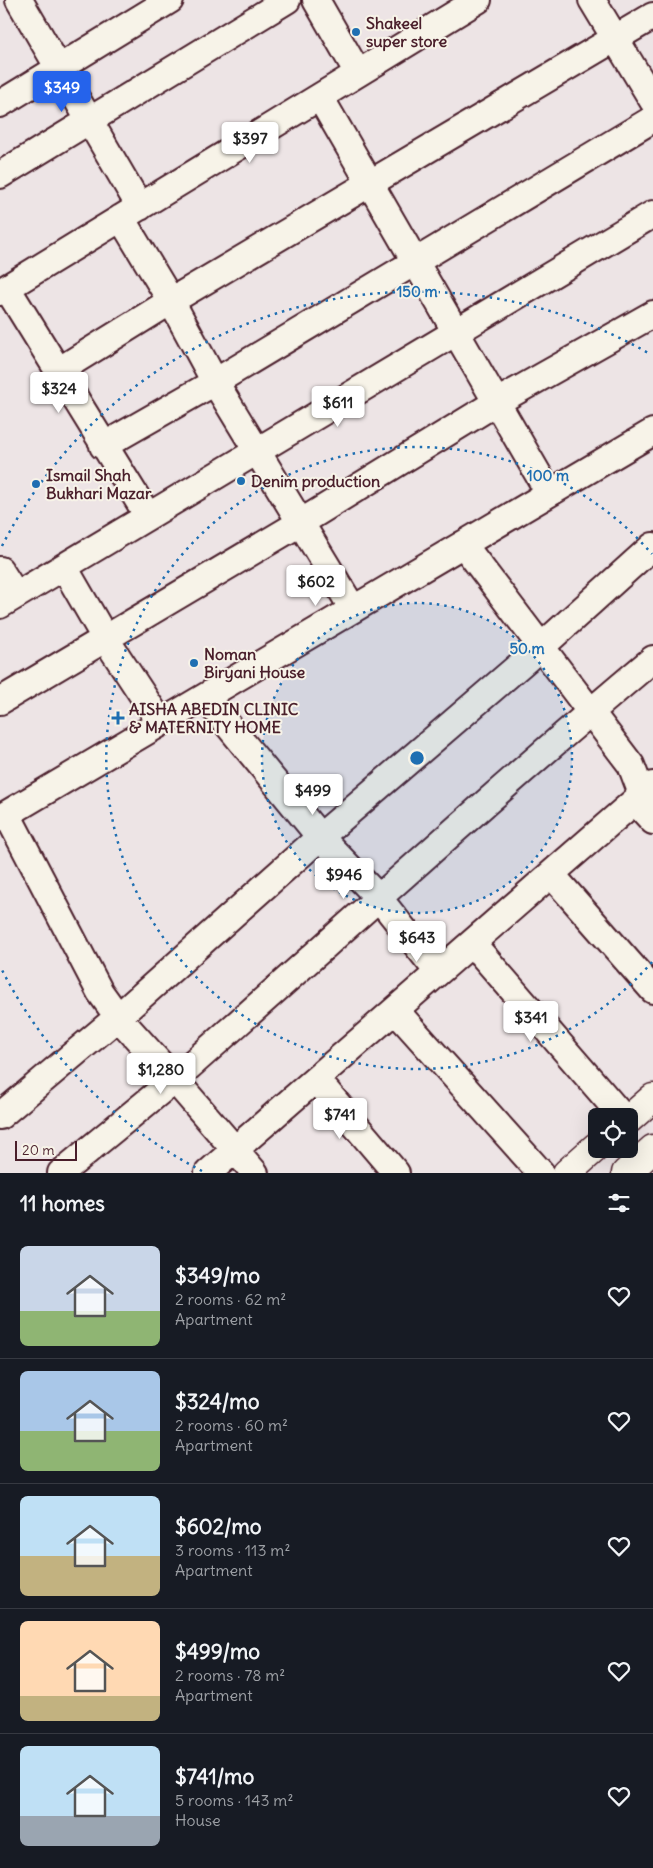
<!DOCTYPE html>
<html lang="en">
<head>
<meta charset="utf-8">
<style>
	:root { --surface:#171b24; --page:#242831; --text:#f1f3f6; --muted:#9ea1a6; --line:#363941; --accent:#2563eb }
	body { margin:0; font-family:Delius,sans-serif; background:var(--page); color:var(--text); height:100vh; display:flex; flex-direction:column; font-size:19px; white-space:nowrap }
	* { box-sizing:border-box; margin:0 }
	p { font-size:16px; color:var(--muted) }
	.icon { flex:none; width:28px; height:28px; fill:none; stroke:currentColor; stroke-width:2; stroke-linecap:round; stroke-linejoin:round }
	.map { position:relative; height:1173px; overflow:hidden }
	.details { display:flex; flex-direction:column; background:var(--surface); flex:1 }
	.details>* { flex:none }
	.tools { position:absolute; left:588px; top:1108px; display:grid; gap:10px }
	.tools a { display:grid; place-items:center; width:50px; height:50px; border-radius:8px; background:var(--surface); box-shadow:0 5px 20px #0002; font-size:25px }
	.scale { position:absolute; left:15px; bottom:12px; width:62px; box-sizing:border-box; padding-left:5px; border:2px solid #4a1f2b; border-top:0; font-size:14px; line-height:18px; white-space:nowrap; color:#4a1f2b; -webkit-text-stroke:4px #f7f3e8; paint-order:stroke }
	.price { position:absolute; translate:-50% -42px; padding:0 11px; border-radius:5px; background:#fff; color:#222; font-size:16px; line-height:32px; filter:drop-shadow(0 1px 2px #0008) }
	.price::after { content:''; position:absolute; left:50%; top:30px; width:15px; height:11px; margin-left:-8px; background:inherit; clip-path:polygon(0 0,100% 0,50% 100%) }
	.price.selected { background:var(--accent); color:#fff }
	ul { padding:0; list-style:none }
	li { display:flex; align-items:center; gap:15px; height:125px; padding:0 20px }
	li+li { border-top:1px solid var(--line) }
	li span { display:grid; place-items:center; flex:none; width:140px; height:100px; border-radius:8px; color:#555 }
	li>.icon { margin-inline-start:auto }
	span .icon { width:60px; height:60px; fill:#fffc; stroke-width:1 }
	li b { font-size:21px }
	h2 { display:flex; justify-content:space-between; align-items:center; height:60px; padding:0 20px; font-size:21px }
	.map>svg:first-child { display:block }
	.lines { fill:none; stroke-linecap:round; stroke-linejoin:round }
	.minor-casing { stroke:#4a1f2b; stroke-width:30 }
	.major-casing { stroke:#4a1f2b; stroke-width:31 }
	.minor { stroke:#f7f3e8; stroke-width:26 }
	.major { stroke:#f7f3e8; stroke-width:28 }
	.ring { fill:none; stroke:#1f6fb2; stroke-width:2.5; stroke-dasharray:2.5 5 }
	.poi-dot { fill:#1f6fb2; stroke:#f7f3e8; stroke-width:2 }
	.labels { text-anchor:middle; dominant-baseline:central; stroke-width:4; stroke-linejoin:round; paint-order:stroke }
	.poi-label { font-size:16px; font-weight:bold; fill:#4a1f2b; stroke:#f7f3e8; text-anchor:start }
	.centre { fill:#1f6fb2; stroke:#f7f3e8; stroke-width:2.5 }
	.ring-label { font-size:15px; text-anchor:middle; font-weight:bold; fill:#1f6fb2; stroke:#f7f3e8; stroke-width:4; stroke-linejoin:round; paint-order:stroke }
</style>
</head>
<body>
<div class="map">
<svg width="653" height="1173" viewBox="0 0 653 1173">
	<rect width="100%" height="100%" fill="#ede4e5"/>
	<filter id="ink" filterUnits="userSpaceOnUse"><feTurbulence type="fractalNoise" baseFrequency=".02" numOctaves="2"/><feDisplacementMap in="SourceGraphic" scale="10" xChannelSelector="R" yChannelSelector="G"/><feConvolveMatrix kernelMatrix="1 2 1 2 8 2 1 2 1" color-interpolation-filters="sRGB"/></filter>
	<g filter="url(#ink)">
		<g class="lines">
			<g class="minor-casing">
				<path id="minor" d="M19,0L140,207
					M316,0L358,73
					M592,0L653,101
					M320,97L549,493
					M0,104L170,0
					M0,175L287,0
					M121,218L171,301L215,382L353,609
					M7,288L148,516
					M0,292L478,0
					M58,371L171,301L653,16
					M103,446L215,382L653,119
					M463,544L631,765L642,794V809L653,821
					M64,567L105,638L161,723
					M0,570L16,595
					M0,605L653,214
					M205,697L320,837L378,897L438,972
					M0,701L300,523L497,402L653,314
					M7,814L100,992L118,1017L174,1079L255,1173
					M0,818L653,432
					M551,874L653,990
					M472,943L622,1116
					M395,1010L541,1173
					M316,1079L396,1173
					M0,1116L118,1017L320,837L541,647L653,546
					M61,1173C99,1141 138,1110 176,1078C335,938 491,795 653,659
					M208,1173L653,785"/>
			</g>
			<g class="major-casing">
				<path id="major" d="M629,1119L653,1098
					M567,1173L596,1147
					M626,1173L653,1149"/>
			</g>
			<use href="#minor" class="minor"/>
			<use href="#major" class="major"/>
		</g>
	</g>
	<circle cx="417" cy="758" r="155" fill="#1f6fb2" fill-opacity=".12"/>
	<g class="ring">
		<circle cx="417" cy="758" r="155"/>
		<path d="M652 962A311 311 0 1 1 652 554"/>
		<path d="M202 1171A466 466 0 0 1 2 970M2 546A466 466 0 0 1 650 354"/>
	</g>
	<g class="poi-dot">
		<circle cx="356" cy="32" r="5"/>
		<circle cx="241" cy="481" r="5"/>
		<circle cx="36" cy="484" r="5"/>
		<circle cx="194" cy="663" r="5"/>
		<path d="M115.5 710.5h5v5h5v5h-5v5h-5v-5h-5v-5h5z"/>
	</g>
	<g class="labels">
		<g class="poi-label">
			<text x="366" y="23">Shakeel<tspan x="366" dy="18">super store</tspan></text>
			<text x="46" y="475">Ismail Shah<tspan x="46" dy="18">Bukhari Mazar</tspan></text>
			<text x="251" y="481">Denim production</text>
			<text x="204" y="654">Noman<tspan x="204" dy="18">Biryani House</tspan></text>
			<text x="129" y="709">AISHA ABEDIN CLINIC<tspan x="129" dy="18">&amp; MATERNITY HOME</tspan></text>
		</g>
	</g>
	<circle cx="417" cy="758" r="8" class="centre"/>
	<g class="ring-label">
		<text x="417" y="297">150 m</text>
		<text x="548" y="481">100 m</text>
		<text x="527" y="654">50 m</text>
	</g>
</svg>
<div class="tools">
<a><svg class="icon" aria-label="locate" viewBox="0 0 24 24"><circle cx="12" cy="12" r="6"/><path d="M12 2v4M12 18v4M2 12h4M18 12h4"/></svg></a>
</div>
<div class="scale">20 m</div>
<b class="price selected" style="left:62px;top:113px">$349</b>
<b class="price" style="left:250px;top:164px">$397</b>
<b class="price" style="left:59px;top:414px">$324</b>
<b class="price" style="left:338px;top:428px">$611</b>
<b class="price" style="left:316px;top:607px">$602</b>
<b class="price" style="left:313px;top:816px">$499</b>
<b class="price" style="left:344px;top:900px">$946</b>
<b class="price" style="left:417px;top:963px">$643</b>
<b class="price" style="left:531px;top:1043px">$341</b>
<b class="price" style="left:161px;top:1095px">$1,280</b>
<b class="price" style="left:340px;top:1140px">$741</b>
</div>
<section class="details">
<h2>11 homes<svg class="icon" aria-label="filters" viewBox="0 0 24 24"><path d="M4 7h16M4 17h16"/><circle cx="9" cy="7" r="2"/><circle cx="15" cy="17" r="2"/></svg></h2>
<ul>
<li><span style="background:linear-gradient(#c9d6e8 65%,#8fb573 0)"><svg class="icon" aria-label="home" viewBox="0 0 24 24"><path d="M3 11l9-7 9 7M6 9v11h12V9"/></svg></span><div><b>$349/mo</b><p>2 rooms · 62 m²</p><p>Apartment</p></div><svg class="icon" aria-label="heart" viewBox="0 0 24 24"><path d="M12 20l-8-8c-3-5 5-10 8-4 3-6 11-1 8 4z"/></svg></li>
<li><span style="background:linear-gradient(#a9c7e8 60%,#8fb573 0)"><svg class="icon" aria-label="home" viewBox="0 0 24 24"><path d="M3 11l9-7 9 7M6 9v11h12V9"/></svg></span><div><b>$324/mo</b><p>2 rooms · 60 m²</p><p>Apartment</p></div><svg class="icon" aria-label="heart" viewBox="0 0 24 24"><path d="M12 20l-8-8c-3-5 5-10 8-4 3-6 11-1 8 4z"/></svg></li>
<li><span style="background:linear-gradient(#bfe0f5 60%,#c2b280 0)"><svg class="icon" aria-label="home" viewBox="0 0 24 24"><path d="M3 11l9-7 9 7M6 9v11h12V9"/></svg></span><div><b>$602/mo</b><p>3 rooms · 113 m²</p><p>Apartment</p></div><svg class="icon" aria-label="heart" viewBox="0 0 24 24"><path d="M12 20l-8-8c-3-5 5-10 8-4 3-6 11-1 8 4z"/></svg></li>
<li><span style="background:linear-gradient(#ffd9b3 75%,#c2b280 0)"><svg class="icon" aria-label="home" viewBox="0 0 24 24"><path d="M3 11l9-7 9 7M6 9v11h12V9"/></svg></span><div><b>$499/mo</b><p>2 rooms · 78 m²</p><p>Apartment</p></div><svg class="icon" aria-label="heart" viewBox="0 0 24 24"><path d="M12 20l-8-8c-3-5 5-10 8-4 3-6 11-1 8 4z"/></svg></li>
<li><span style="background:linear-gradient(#bfe0f5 70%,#9aa5b1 0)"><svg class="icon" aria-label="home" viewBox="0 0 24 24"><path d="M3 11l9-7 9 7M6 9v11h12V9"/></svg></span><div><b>$741/mo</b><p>5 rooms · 143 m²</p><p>House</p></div><svg class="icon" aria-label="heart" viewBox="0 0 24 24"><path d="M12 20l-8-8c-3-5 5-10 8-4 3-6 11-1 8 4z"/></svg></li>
</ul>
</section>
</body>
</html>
